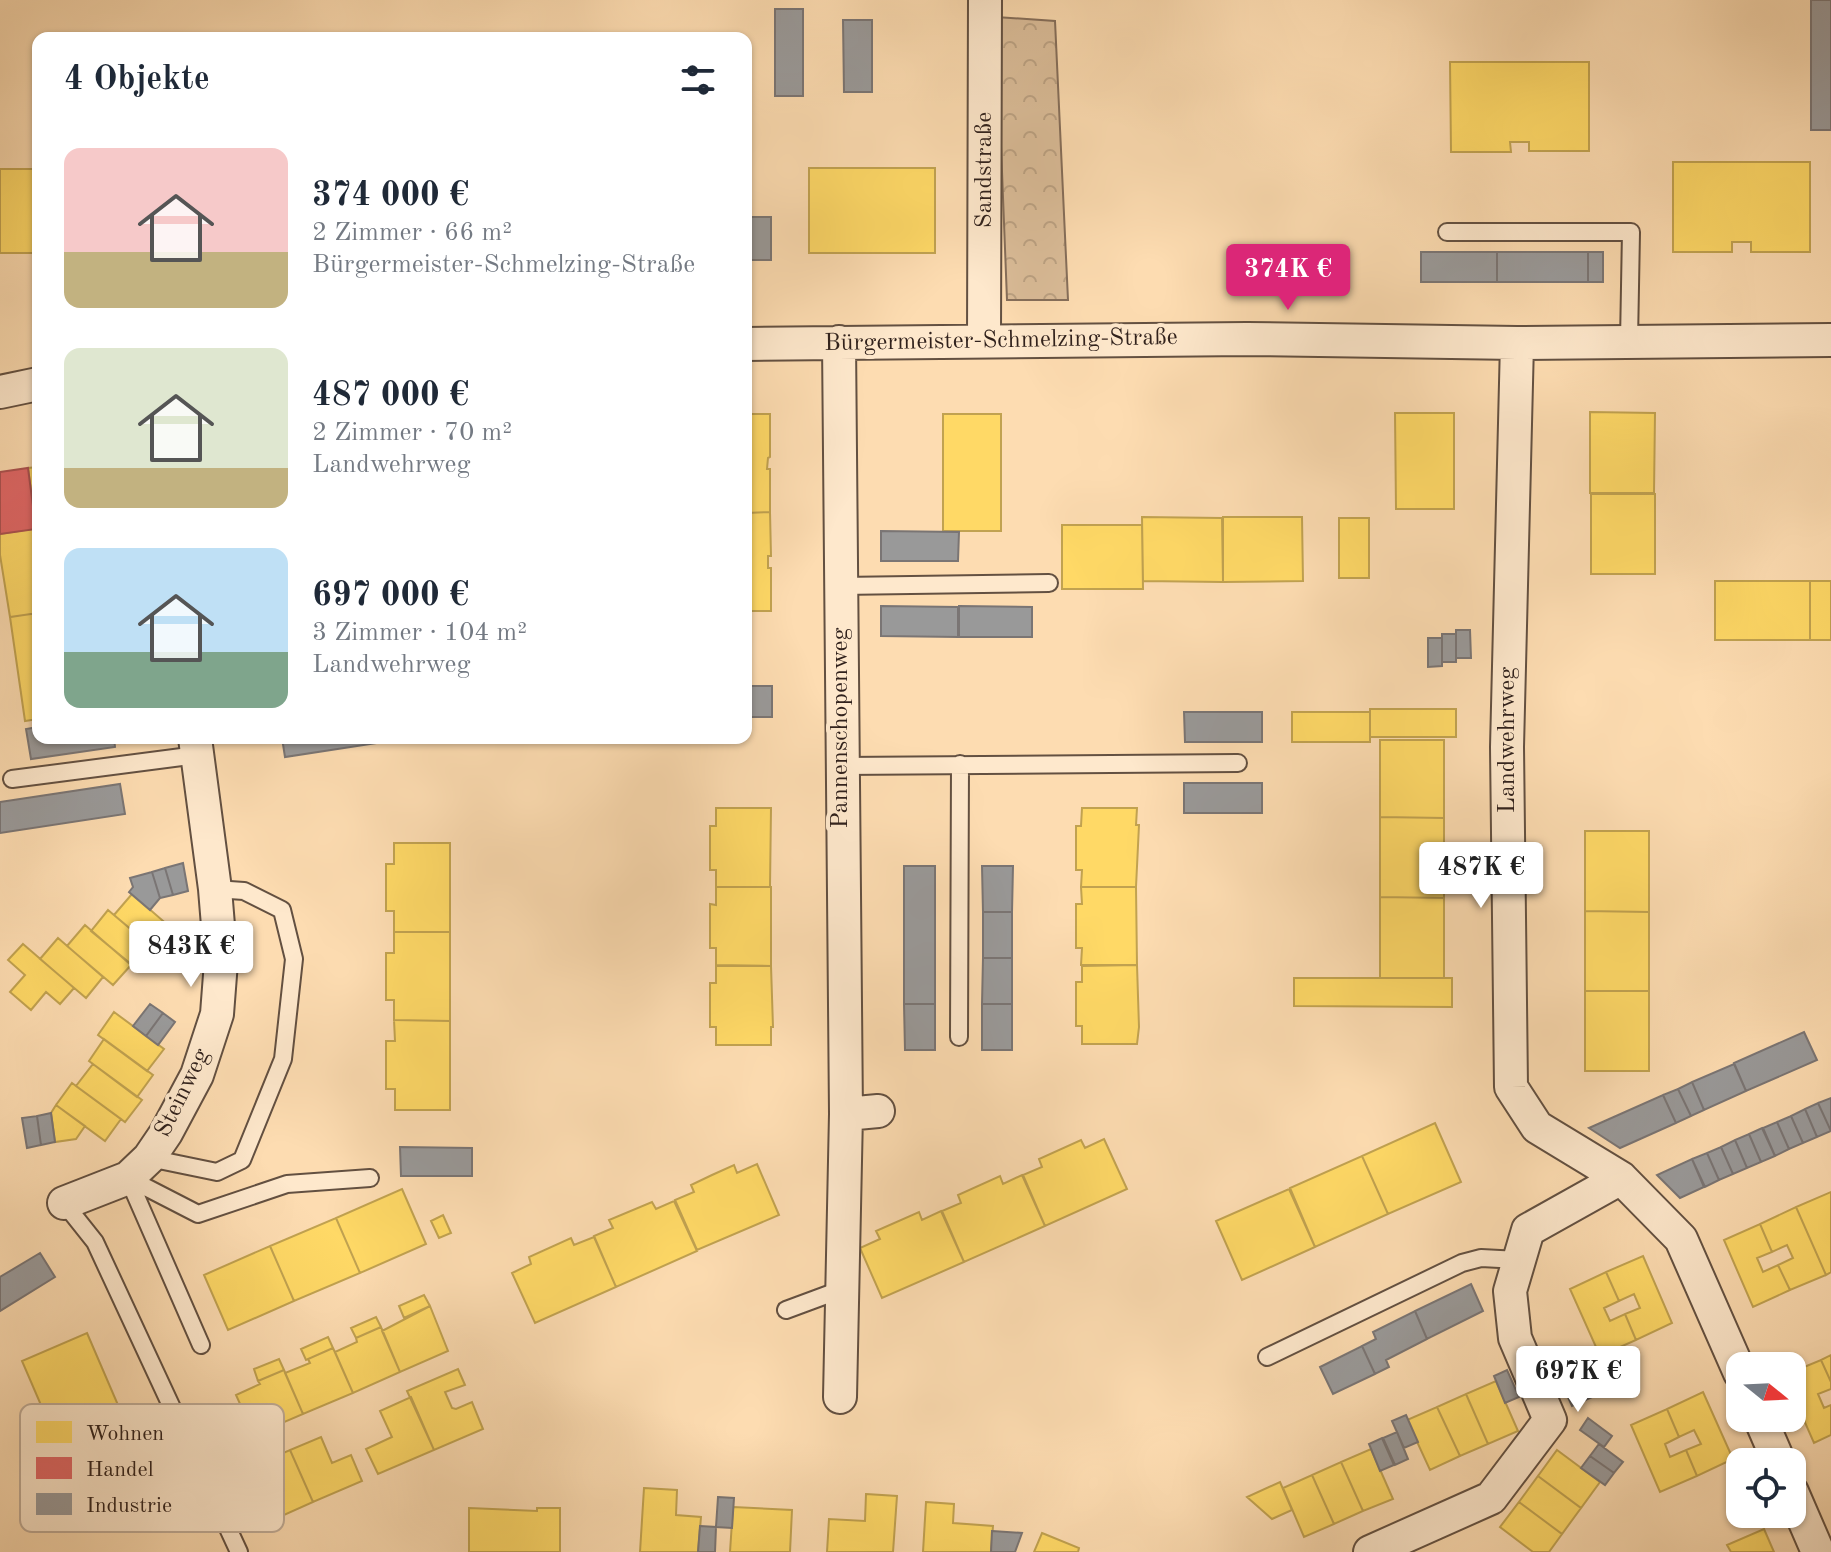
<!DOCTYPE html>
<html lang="de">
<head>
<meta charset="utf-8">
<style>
	:root { --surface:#fff; --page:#f6f6f7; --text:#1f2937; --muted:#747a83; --accent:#db2777 }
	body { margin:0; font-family:"Old Standard TT",serif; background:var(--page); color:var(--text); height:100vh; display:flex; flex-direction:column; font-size:30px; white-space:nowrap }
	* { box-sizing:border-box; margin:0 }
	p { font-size:26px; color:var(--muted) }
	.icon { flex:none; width:44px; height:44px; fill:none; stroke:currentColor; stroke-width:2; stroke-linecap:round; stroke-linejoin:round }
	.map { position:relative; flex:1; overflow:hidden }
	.side { position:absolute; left:32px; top:32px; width:720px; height:712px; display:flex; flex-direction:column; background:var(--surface); border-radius:16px; box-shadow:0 2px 6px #0004 }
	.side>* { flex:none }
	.needle { width:52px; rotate:108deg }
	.fabs { position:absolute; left:1726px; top:1352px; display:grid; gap:16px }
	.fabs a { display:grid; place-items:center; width:80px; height:80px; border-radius:16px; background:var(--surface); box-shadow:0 2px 6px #0004; font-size:40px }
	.price { position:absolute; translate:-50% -68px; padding:0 18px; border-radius:8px; background:#fff; color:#222; font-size:26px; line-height:52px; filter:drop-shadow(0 2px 4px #0008) }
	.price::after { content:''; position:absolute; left:50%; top:48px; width:24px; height:18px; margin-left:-12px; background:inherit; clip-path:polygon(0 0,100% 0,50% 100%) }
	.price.selected { background:var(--accent); color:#fff }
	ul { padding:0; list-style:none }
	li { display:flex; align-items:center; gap:24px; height:200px; padding:0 32px }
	li span { display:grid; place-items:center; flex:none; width:224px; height:160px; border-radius:16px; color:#555 }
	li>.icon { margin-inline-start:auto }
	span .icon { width:96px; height:96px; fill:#fffc; stroke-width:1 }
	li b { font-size:34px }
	h2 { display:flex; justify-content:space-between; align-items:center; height:96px; padding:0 32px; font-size:34px }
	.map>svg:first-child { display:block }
	.forest { fill:url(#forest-crowns); stroke:#856e5a; stroke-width:2 }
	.homes { fill:#ffd966; stroke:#c1a250; stroke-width:2 }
	.shops { fill:#e06666; stroke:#ab5150; stroke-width:2 }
	.industry { fill:#999; stroke:#7a7574; stroke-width:2 }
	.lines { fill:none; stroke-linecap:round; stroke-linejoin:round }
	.service-casing { stroke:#635041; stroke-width:20 }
	.minor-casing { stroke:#635041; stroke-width:36 }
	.service { stroke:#fee8cc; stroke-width:16 }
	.minor { stroke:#fee8cc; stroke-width:32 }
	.labels { text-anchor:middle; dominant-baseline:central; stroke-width:8; stroke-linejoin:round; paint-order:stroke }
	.street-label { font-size:24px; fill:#30211c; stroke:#fee8cc }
	.key { fill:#fee8cc; stroke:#c0ac97; stroke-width:2 }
	.key-label { font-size:22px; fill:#30211c }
</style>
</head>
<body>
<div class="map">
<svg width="1831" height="1552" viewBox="0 0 1831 1552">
	<defs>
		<pattern id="forest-crowns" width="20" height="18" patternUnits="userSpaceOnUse" patternTransform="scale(2)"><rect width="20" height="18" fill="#dabc98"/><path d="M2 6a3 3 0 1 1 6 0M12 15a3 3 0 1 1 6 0" fill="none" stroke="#bba182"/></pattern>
	</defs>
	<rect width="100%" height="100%" fill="#fddcb1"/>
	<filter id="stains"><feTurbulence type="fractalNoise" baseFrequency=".0025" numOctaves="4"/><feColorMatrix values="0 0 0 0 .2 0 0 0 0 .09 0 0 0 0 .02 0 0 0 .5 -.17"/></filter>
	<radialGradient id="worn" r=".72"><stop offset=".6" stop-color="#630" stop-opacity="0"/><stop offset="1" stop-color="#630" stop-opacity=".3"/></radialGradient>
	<path class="forest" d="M996,17L1055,21L1068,300H1007Z"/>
	<path class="homes" d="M1450,62H1589V151H1529V142H1510L1511,152H1451Z
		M1673,162H1810V252H1751V242H1732V252H1673Z
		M809,168H935V253H809Z
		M0,169H38V253H0Z
		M1590,412L1655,413L1654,493H1590Z
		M1395,413H1454V509H1396Z
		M746,414H770V457L768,458L767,469H770V512L746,513Z
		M943,414H1001V531H943Z
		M38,467V528L36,529L28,468Z
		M1591,494H1655V574H1591Z
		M770,512L771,556H768V568H771V611H746V513Z
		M1142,517L1222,518L1223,582L1143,581Z
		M1223,517H1302L1303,581L1223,582Z
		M1339,518H1369V578H1339Z
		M1062,525H1142L1143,589H1062Z
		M38,528V613L10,617L0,555V534Z
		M1715,581H1810V640H1715Z
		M1810,581H1831V640H1810Z
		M38,613V719L25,721L10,617Z
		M1370,709H1456V737H1370Z
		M1292,712H1370V742H1292Z
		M1380,740H1444V818L1380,817Z
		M716,808H771L770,887H716V870H710V826H716Z
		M1082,808H1137L1136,825H1139L1136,887H1081L1082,870H1076V826H1081Z
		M1380,817L1444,818V898L1380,897Z
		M1585,831H1649V912L1585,911Z
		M394,843H450V932H394V911H386V864H394Z
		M716,887H771V966L716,965V948H710V904L716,905Z
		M1081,887H1136L1137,965H1081L1082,948H1076V904H1082Z
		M132,894L177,933L159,953L114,915Z
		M1380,897L1444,898V978H1380Z
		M108,910L154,949L137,969L91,931Z
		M1585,911L1649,912V991H1585Z
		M85,925L131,965L113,985L67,946Z
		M394,932H450V1021L394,1020V1000H386V953H394Z
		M58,938L103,977L86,998L40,959Z
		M23,944L74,988L60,1004L46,992L31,1010L10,992L25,975L8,960Z
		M1137,965L1139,1027L1137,1044H1082V1026H1076V982H1082V966Z
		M716,966H771L773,1027H771V1045H716V1027H710V983H716Z
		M1294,978H1452V1007L1294,1006Z
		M1585,991H1649V1071H1585Z
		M114,1012L164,1049L147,1071L98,1035Z
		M394,1020L450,1021V1110H395V1089H386V1041H395Z
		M104,1039L153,1075L137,1097L89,1061Z
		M93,1064L142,1100L125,1122L76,1086Z
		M72,1083L121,1119L105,1141L56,1105Z
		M56,1105L85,1126L76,1139L55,1142L51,1113Z
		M1435,1123L1461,1182L1388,1214L1362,1156Z
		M1104,1139L1127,1189L1045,1226L1023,1175L1042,1167L1039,1159L1081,1140L1085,1148Z
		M1362,1156L1388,1214L1315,1247L1290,1188Z
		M757,1164L779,1215L697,1250L675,1200L694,1192L691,1185L712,1175L734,1165L737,1173Z
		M1022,1175L1045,1226L964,1262L942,1211L961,1203L958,1195L1000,1176L1003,1184Z
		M402,1189L426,1244L360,1273L336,1218Z
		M1289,1189L1315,1247L1242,1280L1216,1221Z
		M1831,1192V1272L1826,1275L1796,1207Z
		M674,1201L697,1251L616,1287L594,1236L613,1228L609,1220L652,1202L656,1209Z
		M1796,1207L1826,1275L1790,1290L1778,1265L1793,1258L1787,1245L1772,1252L1760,1224Z
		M941,1211L964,1262L882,1298L860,1248L880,1239L876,1231L919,1212L922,1220Z
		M443,1215L451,1233L439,1238L431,1221Z
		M336,1218L360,1273L294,1301L270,1246Z
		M1760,1224L1772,1252L1757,1258L1763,1272L1778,1265L1790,1290L1753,1307L1724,1240Z
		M594,1237L616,1287L535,1323L512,1273L531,1264L529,1257L571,1238L574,1245Z
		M270,1246L294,1301L228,1330L204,1275Z
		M1643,1256L1672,1323L1636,1340L1625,1314L1640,1308L1634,1294L1619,1301L1606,1272Z
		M1606,1272L1619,1301L1604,1308L1610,1321L1625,1314L1636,1340L1600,1356L1570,1289Z
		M424,1295L430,1306L404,1318L399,1306Z
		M430,1306L448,1351L400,1372L382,1331Z
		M376,1317L381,1327L356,1338L351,1328Z
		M381,1327L400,1372L353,1393L335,1352L357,1342L356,1338Z
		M87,1333L121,1412L56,1440L22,1361Z
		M328,1337L333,1348L306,1360L301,1349Z
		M333,1348L353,1393L303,1414L285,1373L310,1363L308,1359Z
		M1831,1355V1382L1821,1360Z
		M279,1359L284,1370L258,1381L254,1369Z
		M1821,1360L1831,1382V1389L1818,1394L1824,1408L1831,1405V1435L1814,1443L1792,1393V1372Z
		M458,1369L465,1385L445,1392L452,1408L456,1409L472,1402L483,1429L434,1450L407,1391Z
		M284,1370L303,1414L254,1435L236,1395L260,1384L258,1381Z
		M1496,1381L1518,1431L1488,1444L1466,1394Z
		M1703,1392L1733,1459L1697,1476L1686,1450L1701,1444L1694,1430L1679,1437L1667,1409Z
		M1466,1394L1488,1444L1460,1456L1437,1407Z
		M411,1397L434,1450L378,1474L366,1449L392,1437L380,1411Z
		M1437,1407L1460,1456L1430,1470L1407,1420Z
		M1667,1409L1679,1437L1665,1444L1670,1457L1686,1450L1697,1476L1660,1492L1631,1425Z
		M321,1437L332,1463L351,1455L362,1481L313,1502L290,1450Z
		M1371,1449L1393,1499L1363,1511L1341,1462Z
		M290,1450L313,1502L264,1524L253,1498L271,1490L260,1463Z
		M1557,1450L1600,1482L1581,1508L1538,1476Z
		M1341,1462L1363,1511L1334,1524L1312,1475Z
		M1312,1475L1334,1524L1304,1537L1283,1488Z
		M1538,1476L1581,1508L1562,1534L1519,1502Z
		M1280,1482L1292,1510L1272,1519L1247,1497Z
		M644,1488L677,1490L676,1515L701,1517L698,1552H640Z
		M866,1494L897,1496L893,1552H827L829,1519L865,1521Z
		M926,1502L954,1504L953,1523L993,1526L991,1552H923Z
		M1519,1502L1562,1534L1549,1552H1533L1500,1527Z
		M733,1507L792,1510L790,1552H730Z
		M469,1508L537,1511V1508H560V1552H469Z
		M1764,1529L1774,1552H1731L1727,1545Z
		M1042,1533L1079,1548L1078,1552H1034Z"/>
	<path class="shops" d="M28,468L36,529L0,534V472Z"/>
	<path class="industry" d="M1811,0H1831V130H1811Z
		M775,9H803V96H775Z
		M843,20H872V92H844Z
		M746,217H771V260H746Z
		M1421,252H1497V282H1421Z
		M1497,252H1588V282H1497Z
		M1588,252H1603V282H1588Z
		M881,531L959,532L958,561H881Z
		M881,606L958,607V637L881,636Z
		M959,606L1032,607V637H959Z
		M1456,630H1470L1471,658H1456Z
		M1442,634H1456V662H1442Z
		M1428,638H1442V666L1428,667Z
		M746,686H772V717H746Z
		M1184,712H1262V742H1185Z
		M38,727V738H114L115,747L31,759L26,729Z
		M282,738H389L390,741L285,757Z
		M1184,783H1262V813H1184Z
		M120,784L125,814L0,833V802Z
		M183,863L188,891L173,895L165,868Z
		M904,866H935V1004H904Z
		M982,866H1013L1012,912H983Z
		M165,868L173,895L160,898L152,872Z
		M152,872L160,898L150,910L129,892L133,887L130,878Z
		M983,912H1012V958H983Z
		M983,958H1012V1004H982Z
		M150,1004L163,1013L146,1036L133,1026Z
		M904,1004H935V1050H905Z
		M982,1004H1012V1050H982Z
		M163,1013L175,1022L158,1045L146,1036Z
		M1804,1032L1817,1060L1746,1091L1734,1063Z
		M1734,1064L1746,1091L1704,1110L1692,1082Z
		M1692,1082L1704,1110L1691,1116L1678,1089Z
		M1678,1089L1691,1116L1676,1123L1663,1095Z
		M1663,1095L1676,1123L1620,1148L1589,1128Z
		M1831,1098V1131L1818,1103Z
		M1818,1103L1831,1131L1817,1137L1805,1109Z
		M1805,1109L1817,1137L1803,1143L1791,1116Z
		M51,1113L55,1142L41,1145L37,1116Z
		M37,1116L41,1145L27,1148L22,1118Z
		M1791,1116L1803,1143L1789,1149L1777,1122Z
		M1777,1122L1789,1149L1775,1156L1763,1128Z
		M1762,1128L1775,1156L1761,1162L1749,1134Z
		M1749,1134L1761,1162L1747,1168L1735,1140Z
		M1735,1140L1747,1168L1733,1174L1721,1147Z
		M400,1147L472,1148V1176H401Z
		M1721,1147L1733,1174L1719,1180L1707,1153Z
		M1707,1153L1719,1180L1705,1187L1692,1159Z
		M1692,1159L1704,1187L1680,1198L1657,1175Z
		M40,1253L55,1277L0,1311V1277Z
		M1471,1284L1483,1311L1427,1339L1415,1311Z
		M1415,1311L1427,1339L1386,1360L1389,1367L1375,1374L1362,1346L1376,1339L1373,1332Z
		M1362,1346L1375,1374L1333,1394L1320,1367Z
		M1587,1368L1593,1381L1566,1393L1560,1380Z
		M1507,1370L1519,1397L1505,1403L1494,1376Z
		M1593,1381L1599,1394L1572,1406L1566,1393Z
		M1406,1415L1418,1442L1404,1448L1392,1421Z
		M1588,1418L1612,1436L1604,1447L1580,1430Z
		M1397,1432L1408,1459L1395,1465L1383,1438Z
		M1382,1438L1394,1465L1380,1471L1369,1444Z
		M1599,1444L1623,1462L1614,1473L1590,1456Z
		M1590,1456L1614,1473L1605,1485L1581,1468Z
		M718,1497L734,1498L732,1528L716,1527Z
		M700,1526L716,1527L715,1552H698Z
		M992,1531L1022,1533L1015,1552H991Z"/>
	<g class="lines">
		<g class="service-casing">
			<path id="service" d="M1447,232H1631L1629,341
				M840,586L1049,583
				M841,766L1238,763
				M12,779L197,755
				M959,1037L960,764
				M149,1158L217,1172L242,1160L283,1059L294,959L282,910L244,891L215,889
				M128,1178L198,1214L287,1184L370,1178
				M128,1178L201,1345
				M64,1203L95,1242L239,1552
				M786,1310L840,1290
				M1267,1357L1462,1263L1481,1258L1519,1260"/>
		</g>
		<g class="minor-casing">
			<path id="minor" d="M984,340L985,0
				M839,342L846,1114L878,1111
				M1517,343L1507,747L1511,1087L1537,1127L1621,1178L1681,1239L1740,1373
				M746,344L1247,339L1517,343L1831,340
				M0,392L38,384
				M64,1203L128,1178L149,1158L166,1133L197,1075L217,1014L221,962L215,889L195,738
				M840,1397L846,1114
				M1760,1418L1779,1462
				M1792,1492L1818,1552
				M1370,1552L1491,1498L1550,1420L1515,1338L1510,1291L1528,1230L1621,1178"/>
		</g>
		<use href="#service" class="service"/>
		<use href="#minor" class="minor"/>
	</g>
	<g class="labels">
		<g class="street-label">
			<text transform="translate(985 170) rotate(-90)">Sandstraße</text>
			<text transform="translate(1001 341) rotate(-1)">Bürgermeister-Schmelzing-Straße</text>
			<text transform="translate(841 728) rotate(-90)">Pannenschopenweg</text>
			<text transform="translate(1508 740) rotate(-90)">Landwehrweg</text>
			<text transform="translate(183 1093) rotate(-64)">Steinweg</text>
		</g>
	</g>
	<rect x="20" y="1404" width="264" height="128" rx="12" class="key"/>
	<rect x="36" y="1421" width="36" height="22" fill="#ffd966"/>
	<rect x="36" y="1457" width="36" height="22" fill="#e06666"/>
	<rect x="36" y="1493" width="36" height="22" fill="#999"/>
	<g class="key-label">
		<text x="86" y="1440">Wohnen</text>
		<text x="86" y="1476">Handel</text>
		<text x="86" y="1512">Industrie</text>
	</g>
	<rect width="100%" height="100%" filter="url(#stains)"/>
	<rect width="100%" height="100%" fill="url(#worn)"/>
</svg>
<div class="fabs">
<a><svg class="needle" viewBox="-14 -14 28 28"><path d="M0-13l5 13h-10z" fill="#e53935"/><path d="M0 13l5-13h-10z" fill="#747a83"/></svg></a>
<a><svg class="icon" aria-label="locate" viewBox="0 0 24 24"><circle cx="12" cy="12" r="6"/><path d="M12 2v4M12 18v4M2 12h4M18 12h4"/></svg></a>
</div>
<b class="price selected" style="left:1288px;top:312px">374K €</b>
<b class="price" style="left:1481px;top:910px">487K €</b>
<b class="price" style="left:191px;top:989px">843K €</b>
<b class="price" style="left:1578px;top:1414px">697K €</b>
<section class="side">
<h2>4 Objekte<svg class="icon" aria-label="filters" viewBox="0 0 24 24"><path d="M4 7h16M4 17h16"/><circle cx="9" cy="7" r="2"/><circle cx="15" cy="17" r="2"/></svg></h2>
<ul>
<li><span style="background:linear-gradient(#f6c9c9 65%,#c2b280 0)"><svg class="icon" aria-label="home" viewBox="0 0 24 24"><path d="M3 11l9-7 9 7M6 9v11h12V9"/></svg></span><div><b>374 000 €</b><p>2 Zimmer · 66 m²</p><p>Bürgermeister-Schmelzing-Straße</p></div></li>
<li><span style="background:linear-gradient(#dfe7d0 75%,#c2b280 0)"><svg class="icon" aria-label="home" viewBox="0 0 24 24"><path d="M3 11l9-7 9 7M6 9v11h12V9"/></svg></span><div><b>487 000 €</b><p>2 Zimmer · 70 m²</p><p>Landwehrweg</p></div></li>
<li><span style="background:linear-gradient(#bfe0f5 65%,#7fa58c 0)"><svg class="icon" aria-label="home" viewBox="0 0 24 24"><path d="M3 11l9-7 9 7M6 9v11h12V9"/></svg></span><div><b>697 000 €</b><p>3 Zimmer · 104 m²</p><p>Landwehrweg</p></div></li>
</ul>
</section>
</div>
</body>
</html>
